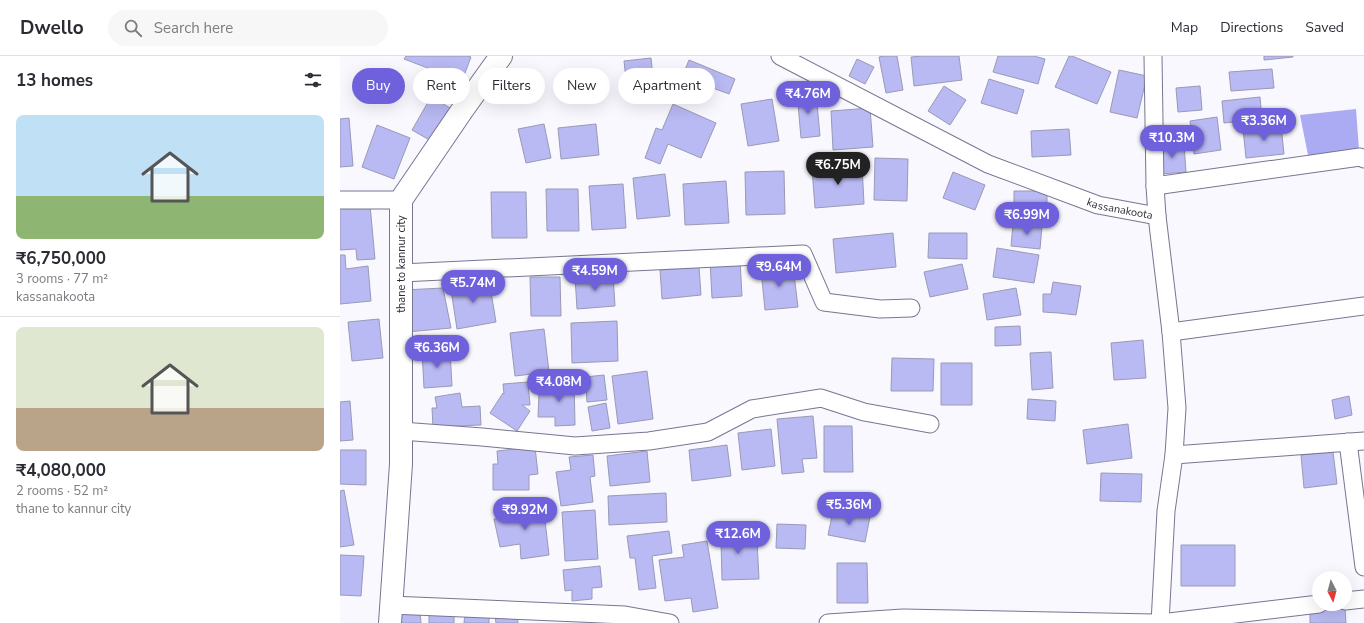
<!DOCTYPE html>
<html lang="en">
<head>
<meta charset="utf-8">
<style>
	:root { --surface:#fff; --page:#f7f7f7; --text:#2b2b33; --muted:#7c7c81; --line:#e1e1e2; --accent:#6e61db }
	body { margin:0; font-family:"Nunito Sans",sans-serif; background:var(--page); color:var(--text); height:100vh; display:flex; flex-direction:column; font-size:15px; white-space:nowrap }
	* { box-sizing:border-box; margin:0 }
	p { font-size:13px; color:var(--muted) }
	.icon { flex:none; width:22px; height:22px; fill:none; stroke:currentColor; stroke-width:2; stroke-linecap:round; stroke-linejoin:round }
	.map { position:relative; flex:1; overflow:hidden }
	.details { display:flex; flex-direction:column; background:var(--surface); width:340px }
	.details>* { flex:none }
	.banner { position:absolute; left:12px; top:12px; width:380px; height:36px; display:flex; gap:8px }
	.needle { width:26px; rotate:174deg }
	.fabs { position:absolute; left:972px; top:515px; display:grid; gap:8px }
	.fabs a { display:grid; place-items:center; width:40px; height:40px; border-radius:50%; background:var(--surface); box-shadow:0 4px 16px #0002; font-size:20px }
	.price { position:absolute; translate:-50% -34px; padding:0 9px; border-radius:14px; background:var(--accent); color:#fff; font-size:13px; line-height:26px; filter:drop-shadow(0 1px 2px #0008) }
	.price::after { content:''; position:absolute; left:50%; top:24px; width:12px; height:9px; margin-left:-6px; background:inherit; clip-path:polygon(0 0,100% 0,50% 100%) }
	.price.current { background:#222; color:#fff }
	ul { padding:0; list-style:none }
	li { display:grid; align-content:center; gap:8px; height:212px; padding:0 16px }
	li+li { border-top:1px solid var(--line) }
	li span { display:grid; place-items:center; height:124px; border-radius:8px; color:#555 }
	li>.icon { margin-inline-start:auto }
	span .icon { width:72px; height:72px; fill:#fffc; stroke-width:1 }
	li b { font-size:17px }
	h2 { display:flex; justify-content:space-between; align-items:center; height:48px; padding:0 16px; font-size:17px }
	.tag { padding:0 14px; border-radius:18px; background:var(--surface); box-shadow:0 4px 16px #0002; font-size:14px; line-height:36px }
	.tag.current { background:var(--accent); color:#fff }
	header { display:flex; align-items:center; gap:24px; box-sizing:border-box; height:56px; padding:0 20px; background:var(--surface); border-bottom:1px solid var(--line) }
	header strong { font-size:19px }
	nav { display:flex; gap:22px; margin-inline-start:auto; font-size:14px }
	.search { width:280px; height:36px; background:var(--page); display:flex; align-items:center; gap:10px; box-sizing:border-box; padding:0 14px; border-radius:22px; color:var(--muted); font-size:15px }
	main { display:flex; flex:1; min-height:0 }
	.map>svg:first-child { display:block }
	.water { fill:#ababf3 }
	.building { fill:#b9b9f3; stroke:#999ab6 }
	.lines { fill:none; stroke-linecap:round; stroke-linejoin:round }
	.minor-casing { stroke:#767691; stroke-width:19 }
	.tertiary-casing { stroke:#767691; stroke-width:24 }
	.minor { stroke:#fff; stroke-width:17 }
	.tertiary { stroke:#fff; stroke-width:22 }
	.labels { text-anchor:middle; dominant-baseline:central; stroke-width:3; stroke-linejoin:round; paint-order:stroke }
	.street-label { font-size:11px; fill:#2c2c38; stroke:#fff }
</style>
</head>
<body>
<header>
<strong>Dwello</strong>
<div class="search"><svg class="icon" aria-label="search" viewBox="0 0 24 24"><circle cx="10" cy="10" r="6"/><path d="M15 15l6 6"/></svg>Search here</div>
<nav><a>Map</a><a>Directions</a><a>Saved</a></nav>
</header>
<main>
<section class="details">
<h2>13 homes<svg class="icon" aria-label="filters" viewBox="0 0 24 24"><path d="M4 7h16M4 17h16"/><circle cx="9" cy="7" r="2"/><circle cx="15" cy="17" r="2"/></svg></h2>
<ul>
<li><span style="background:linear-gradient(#bfe0f5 65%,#8fb573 0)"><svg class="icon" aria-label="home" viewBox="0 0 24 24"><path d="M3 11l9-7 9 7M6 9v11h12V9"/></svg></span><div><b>₹6,750,000</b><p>3 rooms · 77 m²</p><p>kassanakoota</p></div></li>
<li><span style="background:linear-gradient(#dfe7d0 65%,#b9a48a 0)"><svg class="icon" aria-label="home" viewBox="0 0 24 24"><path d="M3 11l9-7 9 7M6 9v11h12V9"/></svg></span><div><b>₹4,080,000</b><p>2 rooms · 52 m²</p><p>thane to kannur city</p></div></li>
</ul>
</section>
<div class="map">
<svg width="1024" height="567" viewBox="0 0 1024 567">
	<rect width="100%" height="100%" fill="#f8f8fe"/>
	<path class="water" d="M1016,53L1019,94L969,104L960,59Z"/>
	<path class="building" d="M66,0H128L131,1L122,25L64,3Z
		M544,0H557L563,34L546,37L539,1Z
		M583,0H619L622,24L574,30L571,1Z
		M658,0H694L705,3L698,28L653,16Z
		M729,0H732L771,16L757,48L715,31Z
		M924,0H953V1L924,4Z
		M311,2L315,40L288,42L284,5Z
		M517,3L534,11L525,28L509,20Z
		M349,4L395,23L389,38L370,31L365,45L342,37L348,21L343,19Z
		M932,13L934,32L891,35L889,16Z
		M779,14L807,20L797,62L770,56Z
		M649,23L684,34L677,58L641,47Z
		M604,30L626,44L610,69L588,55Z
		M860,30L862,54L838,56L836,32Z
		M476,36L480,80L461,82L457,37Z
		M91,41L112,53L93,86L72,74Z
		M920,41L922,63L884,67L882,45Z
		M432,43L439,85L408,90L401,48Z
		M333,48L376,67L361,102L328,88L320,108L305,102L316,72L322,74Z
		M530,52L533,91L493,94L491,55Z
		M877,61L881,94L854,98L850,65Z
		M9,62L13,110L0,111V63Z
		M204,68L211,102L186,107L178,73Z
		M256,68L259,99L221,103L218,72Z
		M37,69L70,82L54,123L22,111Z
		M941,69L944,98L906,102L903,73Z
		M729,73L731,99L692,101L691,75Z
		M844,88L846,116L820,118L818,89Z
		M535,102L568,103L567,145L534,144Z
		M522,109L524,148L475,152L472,113Z
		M444,115L445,158L406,159L405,116Z
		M613,116L645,129L635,154L603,142Z
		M325,118L330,160L297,163L293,122Z
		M386,125L389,167L345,169L343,128Z
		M283,128L286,172L252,174L249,130Z
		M206,133H238L239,175H207Z
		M674,135H707V161H674Z
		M151,136H186L187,182H152Z
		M30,149L35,203L17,204L16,193L0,194V151Z
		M673,168L702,170L700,193L671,190Z
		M553,177L556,211L496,217L493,183Z
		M589,177H627V203L588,202Z
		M657,192L699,199L694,227L653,221Z
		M0,199H5L6,213L28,210L31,245L0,248Z
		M400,204L402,240L372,242L370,205Z
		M622,208L628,233L590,241L584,216Z
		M453,210L458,251L425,254L421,214Z
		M359,211L361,239L322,243L320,214Z
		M273,218L275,250L237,253L235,221Z
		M190,221H220L221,260H191Z
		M149,224L156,266L117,273L110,227Z
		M713,226L741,230L736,259L719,257L703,256V238H711Z
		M103,232L111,272L67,276L64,234Z
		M676,232L681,259L647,264L643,238Z
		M39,263L43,302L12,305L8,266Z
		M277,265L278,305L232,307L231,267Z
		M680,270L681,289L655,290V271Z
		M204,273L209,316L175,320L170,277Z
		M803,284L806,322L774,324L771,287Z
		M110,294L112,330L84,332L82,295Z
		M711,296L713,332L692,334L690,297Z
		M552,302L594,303L593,335H551Z
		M601,307H632V349H601Z
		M307,315L313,363L278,368L272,320Z
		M264,319L267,344L247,346L245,321Z
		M234,323L235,369L215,370V361H198L199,337L214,338V324Z
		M188,326L190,349H182L190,355L177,375L150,357L163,337L164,338L163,328Z
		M120,337L122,351L140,350L141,369L93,371L92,352H97L95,341Z
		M1009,340L1012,359L995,363L992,344Z
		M688,343L716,345L715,365L687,363Z
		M10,345L13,384L0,385V346Z
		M266,347L270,372L252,375L248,351Z
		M473,360L477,402L462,403L464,416L442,418L437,363Z
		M788,368L792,402L747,408L743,374Z
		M484,370H512L513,416H484Z
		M431,373L435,410L402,414L398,377Z
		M387,389L391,420L352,425L349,394Z
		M195,391L198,418L189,419V434H153V408H158L157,395Z
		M0,394H26V429L0,428Z
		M307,395L310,426L270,430L267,400Z
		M993,396L997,428L964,432L961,399Z
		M253,399L255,420L250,421L253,446L221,450L216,416L231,414L229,401Z
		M761,417L802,418L801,446L760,445Z
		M4,434L14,489L0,491V435Z
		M326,437L327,466L269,469L268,440Z
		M203,447L209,499L181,503L180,488L160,491L154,463L176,459L175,451Z
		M255,454L258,503L225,505L222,456Z
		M493,455L530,461L525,486L488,479Z
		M400,466L402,485L417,484L419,523L382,524L381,485H383L382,467Z
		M437,468L466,469L465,493L436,492Z
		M329,475L332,497L312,500L316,532L299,534L295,502H290L287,480Z
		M367,485L378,552L353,556L351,542L325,545L319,504L344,501L342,489Z
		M841,489H895V530H841Z
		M0,499L24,500L21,540L0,539Z
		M497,507H527L528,547H497Z
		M260,510L262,531L252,532V543L232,545V534L225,535L223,514Z
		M1005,552L1006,567H970V553Z
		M80,554L81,567H59L58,555Z
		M89,557H114V567H89Z
		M125,557L149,559V567H124Z
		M177,559L178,567H156L155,561Z"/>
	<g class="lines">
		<g class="minor-casing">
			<g id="minor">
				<path id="s1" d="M440,0L648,108L758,149L817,160L831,276L837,352L834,399"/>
				<path d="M813,0L815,130L817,160"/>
				<path d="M815,130L1020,101L1024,103"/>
				<path d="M0,144H61"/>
				<path d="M61,217L463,198L484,246L540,253L571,252"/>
				<path d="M831,276L1024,250"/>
				<path d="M61,375L142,381L235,390L309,385L368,376L412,353L481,342L524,356L590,368"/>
				<path d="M1008,386L1024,511"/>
				<path d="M1005,545L1024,543"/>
				<path d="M51,549L285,559L330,567"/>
				<path d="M488,567L563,562L814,567"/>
				<path d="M820,567L826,455L834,399L1024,385"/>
				<path d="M821,567L979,548"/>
			</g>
		</g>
		<g class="tertiary-casing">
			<path id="tertiary" d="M50,567L61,408V144L123,53L161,0"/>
		</g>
		<use href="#minor" class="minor"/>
		<use href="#tertiary" class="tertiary"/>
	</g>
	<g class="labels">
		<g class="street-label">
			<text stroke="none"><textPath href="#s1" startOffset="374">kassanakoota</textPath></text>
			<text transform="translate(61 208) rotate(-90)">thane to kannur city</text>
		</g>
	</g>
</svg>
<div class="fabs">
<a><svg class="needle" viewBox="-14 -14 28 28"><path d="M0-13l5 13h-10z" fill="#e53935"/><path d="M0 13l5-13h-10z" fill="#7c7c81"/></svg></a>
</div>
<b class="price" style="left:468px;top:59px">₹4.76M</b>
<b class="price" style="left:924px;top:86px">₹3.36M</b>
<b class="price" style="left:832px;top:103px">₹10.3M</b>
<b class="price current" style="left:498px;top:130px">₹6.75M</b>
<b class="price" style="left:687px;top:180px">₹6.99M</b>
<b class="price" style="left:439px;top:232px">₹9.64M</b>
<b class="price" style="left:255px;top:236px">₹4.59M</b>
<b class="price" style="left:133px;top:248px">₹5.74M</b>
<b class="price" style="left:97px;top:313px">₹6.36M</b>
<b class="price" style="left:219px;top:347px">₹4.08M</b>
<b class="price" style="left:509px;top:470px">₹5.36M</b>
<b class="price" style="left:185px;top:475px">₹9.92M</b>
<b class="price" style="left:398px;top:499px">₹12.6M</b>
<div class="banner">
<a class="tag current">Buy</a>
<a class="tag">Rent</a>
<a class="tag">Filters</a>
<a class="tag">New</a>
<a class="tag">Apartment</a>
</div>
</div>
</main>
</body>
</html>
